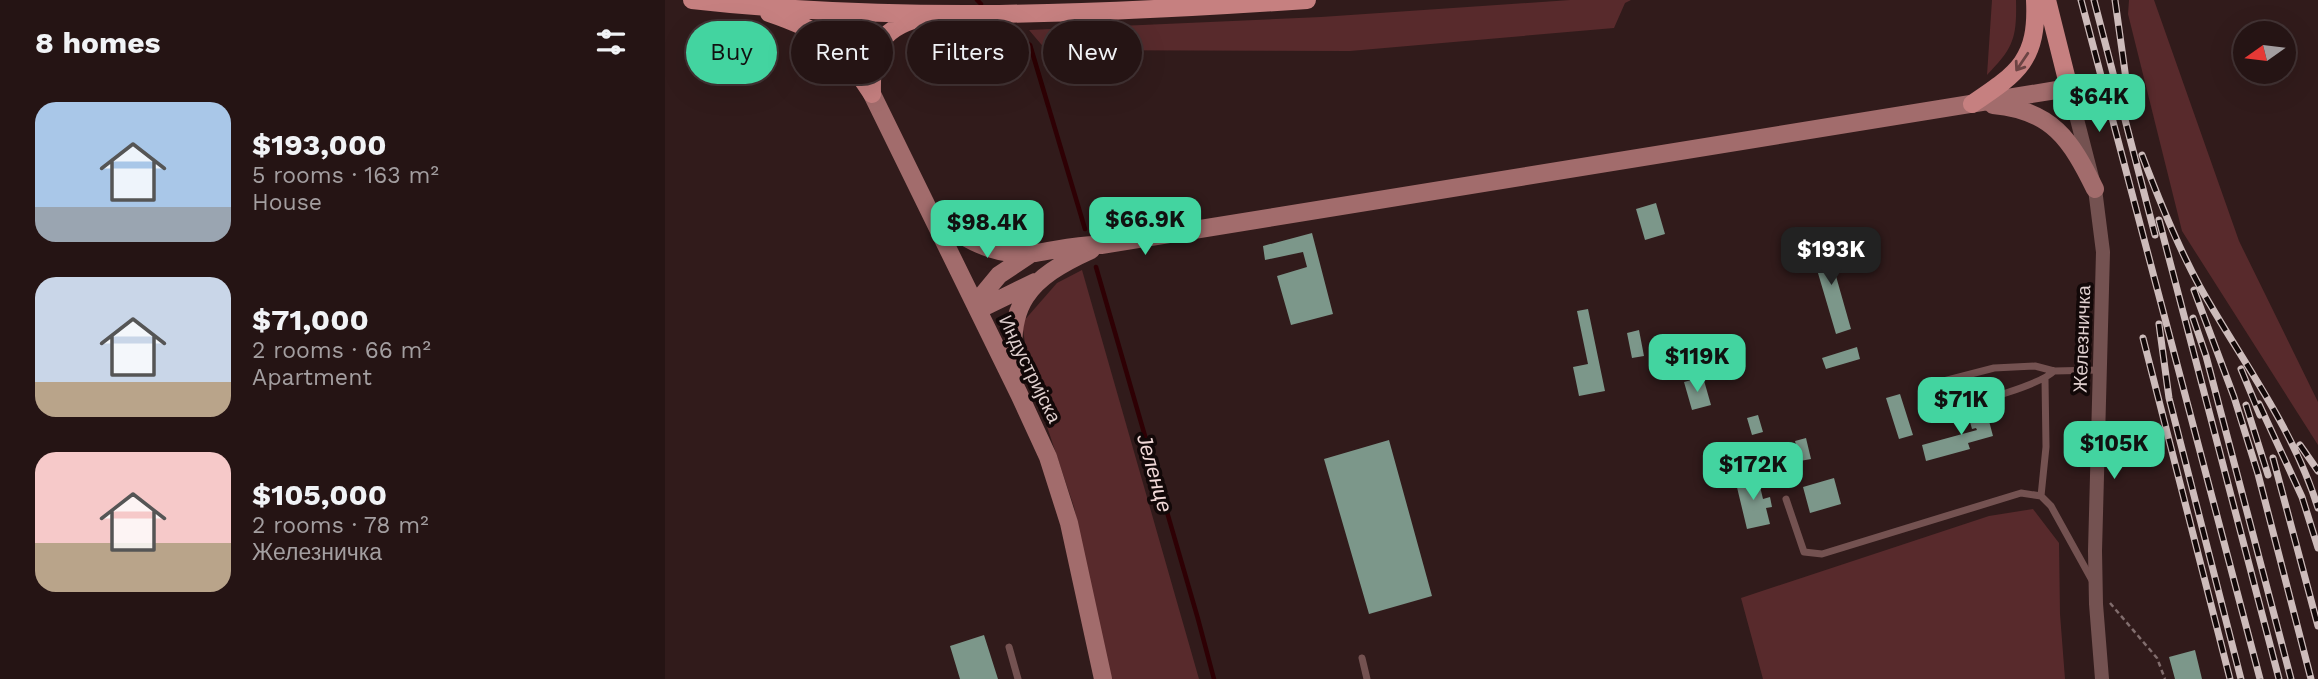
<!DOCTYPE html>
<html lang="en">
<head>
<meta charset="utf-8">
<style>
	:root { --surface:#251414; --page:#312122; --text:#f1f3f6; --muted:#a39ea0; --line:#423334; --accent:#43d4a0 }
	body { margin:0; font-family:"Work Sans",sans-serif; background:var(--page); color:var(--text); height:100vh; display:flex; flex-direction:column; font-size:26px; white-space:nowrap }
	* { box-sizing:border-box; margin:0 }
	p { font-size:23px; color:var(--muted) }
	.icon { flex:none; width:38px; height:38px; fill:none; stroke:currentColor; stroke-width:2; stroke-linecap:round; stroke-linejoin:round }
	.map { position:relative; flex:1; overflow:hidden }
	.details { display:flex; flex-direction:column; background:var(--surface); width:665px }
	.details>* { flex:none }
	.hud { position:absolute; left:21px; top:21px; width:665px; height:63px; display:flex; gap:14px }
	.needle { width:46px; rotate:256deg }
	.controls { position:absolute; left:1568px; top:21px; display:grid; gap:14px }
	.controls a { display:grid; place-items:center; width:63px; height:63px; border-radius:50%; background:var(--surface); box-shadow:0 7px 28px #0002,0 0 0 2px var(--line); font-size:35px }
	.price { position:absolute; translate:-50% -60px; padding:0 16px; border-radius:14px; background:var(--accent); color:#111; font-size:23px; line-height:46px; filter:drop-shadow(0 2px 4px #0008) }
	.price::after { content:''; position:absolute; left:50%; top:42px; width:21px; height:16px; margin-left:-10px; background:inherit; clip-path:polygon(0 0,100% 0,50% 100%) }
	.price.on { background:#222; color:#fff }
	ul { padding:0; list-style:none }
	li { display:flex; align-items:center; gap:21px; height:175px; padding:0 35px }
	li span { display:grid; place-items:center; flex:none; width:196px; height:140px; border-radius:21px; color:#555 }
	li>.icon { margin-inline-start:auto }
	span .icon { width:84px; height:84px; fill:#fffc; stroke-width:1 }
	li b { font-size:30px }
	h2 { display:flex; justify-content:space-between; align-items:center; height:84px; padding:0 35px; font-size:30px }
	.pill { padding:0 24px; border-radius:32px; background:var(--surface); box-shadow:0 7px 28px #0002,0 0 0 2px var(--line); font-size:24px; line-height:63px }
	.pill.on { background:var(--accent); color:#111 }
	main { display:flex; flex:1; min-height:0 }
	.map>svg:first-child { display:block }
	.green { fill:#582a2c }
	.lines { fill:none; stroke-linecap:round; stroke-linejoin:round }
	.stream { stroke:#2e0004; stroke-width:4.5 }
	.building { fill:#7c978a }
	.path { stroke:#816d6d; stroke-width:2.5; stroke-dasharray:5 3.5; stroke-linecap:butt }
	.lane { stroke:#745251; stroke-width:7 }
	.street { stroke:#745251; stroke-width:14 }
	.secondary { stroke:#a26c6c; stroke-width:18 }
	.primary { stroke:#c68080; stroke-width:18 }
	.rail-casing { stroke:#cdbcbb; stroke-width:7 }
	.rail { stroke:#120808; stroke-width:4.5; stroke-dasharray:13; stroke-linecap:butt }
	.oneway { stroke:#6c4444 }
	.labels { text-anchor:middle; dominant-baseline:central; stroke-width:7; stroke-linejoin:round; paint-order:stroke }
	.street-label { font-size:19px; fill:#dfcfce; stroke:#120808 }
	.water-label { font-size:21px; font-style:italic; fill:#f1d9d8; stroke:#120808 }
</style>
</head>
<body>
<main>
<section class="details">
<h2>8 homes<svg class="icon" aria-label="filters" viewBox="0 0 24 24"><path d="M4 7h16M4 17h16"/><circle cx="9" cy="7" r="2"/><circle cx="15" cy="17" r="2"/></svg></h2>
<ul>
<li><span style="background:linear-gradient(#a9c7e8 75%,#9aa5b1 0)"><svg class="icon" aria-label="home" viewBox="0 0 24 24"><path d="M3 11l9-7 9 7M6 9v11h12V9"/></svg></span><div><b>$193,000</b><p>5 rooms · 163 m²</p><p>House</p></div></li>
<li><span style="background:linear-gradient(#c9d6e8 75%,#b9a48a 0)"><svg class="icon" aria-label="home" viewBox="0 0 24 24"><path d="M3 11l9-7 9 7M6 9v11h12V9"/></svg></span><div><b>$71,000</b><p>2 rooms · 66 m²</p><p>Apartment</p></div></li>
<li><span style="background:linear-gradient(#f6c9c9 65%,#b9a48a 0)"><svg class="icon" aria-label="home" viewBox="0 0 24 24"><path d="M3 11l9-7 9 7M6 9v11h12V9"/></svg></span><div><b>$105,000</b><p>2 rooms · 78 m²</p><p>Железничка</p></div></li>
</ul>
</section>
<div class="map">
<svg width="1653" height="679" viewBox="0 0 1653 679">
	<rect width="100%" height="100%" fill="#311b1b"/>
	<path class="green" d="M905,0H966L960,3L949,28L685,51L381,50L364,30L656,17Z
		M1327,0H1351C1352,39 1348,48 1322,75Z
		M1464,0H1489L1574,241L1653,402V445L1517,231L1463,14Z
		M417,270L534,679H445L409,507L365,376L357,323L392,283Z
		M1368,509L1394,543L1395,614L1400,679H1098L1076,598L1324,516Z"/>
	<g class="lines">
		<path class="stream" d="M312,0L316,4
			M345,30L365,45L420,229
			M431,267L533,619L549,679"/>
	</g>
	<path class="building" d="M991,203L1000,234L980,240L971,209Z
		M647,233L668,314L626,325L612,276L642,267L638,252L600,260L598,246Z
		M1161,241L1186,329L1171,334L1145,246Z
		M923,309L940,391L914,396L908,367L923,364L912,311Z
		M974,330L979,356L967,358L962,333Z
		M1192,347L1195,359L1161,369L1157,358Z
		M1038,377L1046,405L1027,410L1019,382Z
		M1235,394L1248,435L1234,439L1221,398Z
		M1320,406L1328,436L1303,443L1305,449L1261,461L1257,445L1312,430L1311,428L1307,429L1302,411Z
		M1093,415L1098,432L1087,435L1082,418Z
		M1141,438L1146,459L1135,461L1130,441Z
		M724,440L767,596L704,614L659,459Z
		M1092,474L1098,499L1105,497L1107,507L1101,508L1105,524L1082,529L1070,479Z
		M1169,478L1176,504L1145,513L1138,487Z
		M319,635L333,679H295L285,646Z
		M1530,650L1537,679H1510L1504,657Z"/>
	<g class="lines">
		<path class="path" d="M1445,603L1492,658L1500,679"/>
		<path class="lane" d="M1389,371C1377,384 1311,403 1292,406C1287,407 1281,405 1275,405L1271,383L1329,368L1370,366L1389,371L1434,370
			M1376,496L1381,447L1380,379
			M1121,499L1139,552L1157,554L1356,493L1376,496L1386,506L1428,582
			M344,647L353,679
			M697,658L702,679"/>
		<path class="street" d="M1404,88L1430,189L1438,252L1430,551L1431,604L1437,679"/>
		<path class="secondary" d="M207,94L354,394L383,457L404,523L438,679
			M1328,105C1387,110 1406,140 1430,189
			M266,214C298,238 328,258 370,253C392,250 414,244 436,245L1404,88
			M310,304L334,275L367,253
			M313,310L370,282
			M351,376C339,304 364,278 426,250"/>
		<path class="primary" d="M27,0C231,23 437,14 642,0
			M1382,0L1404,88
			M104,13C160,32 175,44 207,94
			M207,94C206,53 212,29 255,18
			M1307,104C1353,73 1373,60 1370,0"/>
		<g class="rail-casing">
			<path id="rail" d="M1416,0L1595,679
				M1429,0L1490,235
				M1450,0L1461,79L1468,111
				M1477,155C1494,200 1512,245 1535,287C1576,360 1628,427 1653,508
				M1494,220L1614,679
				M1529,290L1569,397L1593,474L1646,679
				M1528,318L1541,356L1626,679
				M1494,324L1504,398L1576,679
				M1478,338L1565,679
				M1576,369L1595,415
				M1594,404L1637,497L1653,548
				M1581,405L1603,475
				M1635,445L1653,471
				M1608,458L1653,626"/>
		</g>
		<use href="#rail" class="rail"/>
	</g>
	<defs><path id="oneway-shaft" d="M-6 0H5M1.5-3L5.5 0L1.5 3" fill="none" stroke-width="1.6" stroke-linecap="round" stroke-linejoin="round" transform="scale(1.75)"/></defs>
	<use class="oneway" href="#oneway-shaft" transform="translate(1357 62) rotate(124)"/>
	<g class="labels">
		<g class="street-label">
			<text transform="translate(1417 339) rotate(-88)">Железничка</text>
			<text transform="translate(365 369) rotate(64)">Индустријска</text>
		</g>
		<g class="water-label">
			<text transform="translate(490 473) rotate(74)">Јеленце</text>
		</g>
	</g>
</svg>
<div class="controls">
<a><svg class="needle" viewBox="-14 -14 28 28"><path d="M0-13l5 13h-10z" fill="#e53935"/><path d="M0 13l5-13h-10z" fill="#a39ea0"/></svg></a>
</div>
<b class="price" style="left:1434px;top:134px">$64K</b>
<b class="price" style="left:480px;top:257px">$66.9K</b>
<b class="price" style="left:322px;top:260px">$98.4K</b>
<b class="price on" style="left:1166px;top:287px">$193K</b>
<b class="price" style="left:1032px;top:394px">$119K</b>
<b class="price" style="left:1296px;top:437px">$71K</b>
<b class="price" style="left:1449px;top:481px">$105K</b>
<b class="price" style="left:1088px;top:502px">$172K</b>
<div class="hud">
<a class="pill on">Buy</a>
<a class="pill">Rent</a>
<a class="pill">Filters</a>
<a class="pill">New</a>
</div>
</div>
</main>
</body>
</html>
